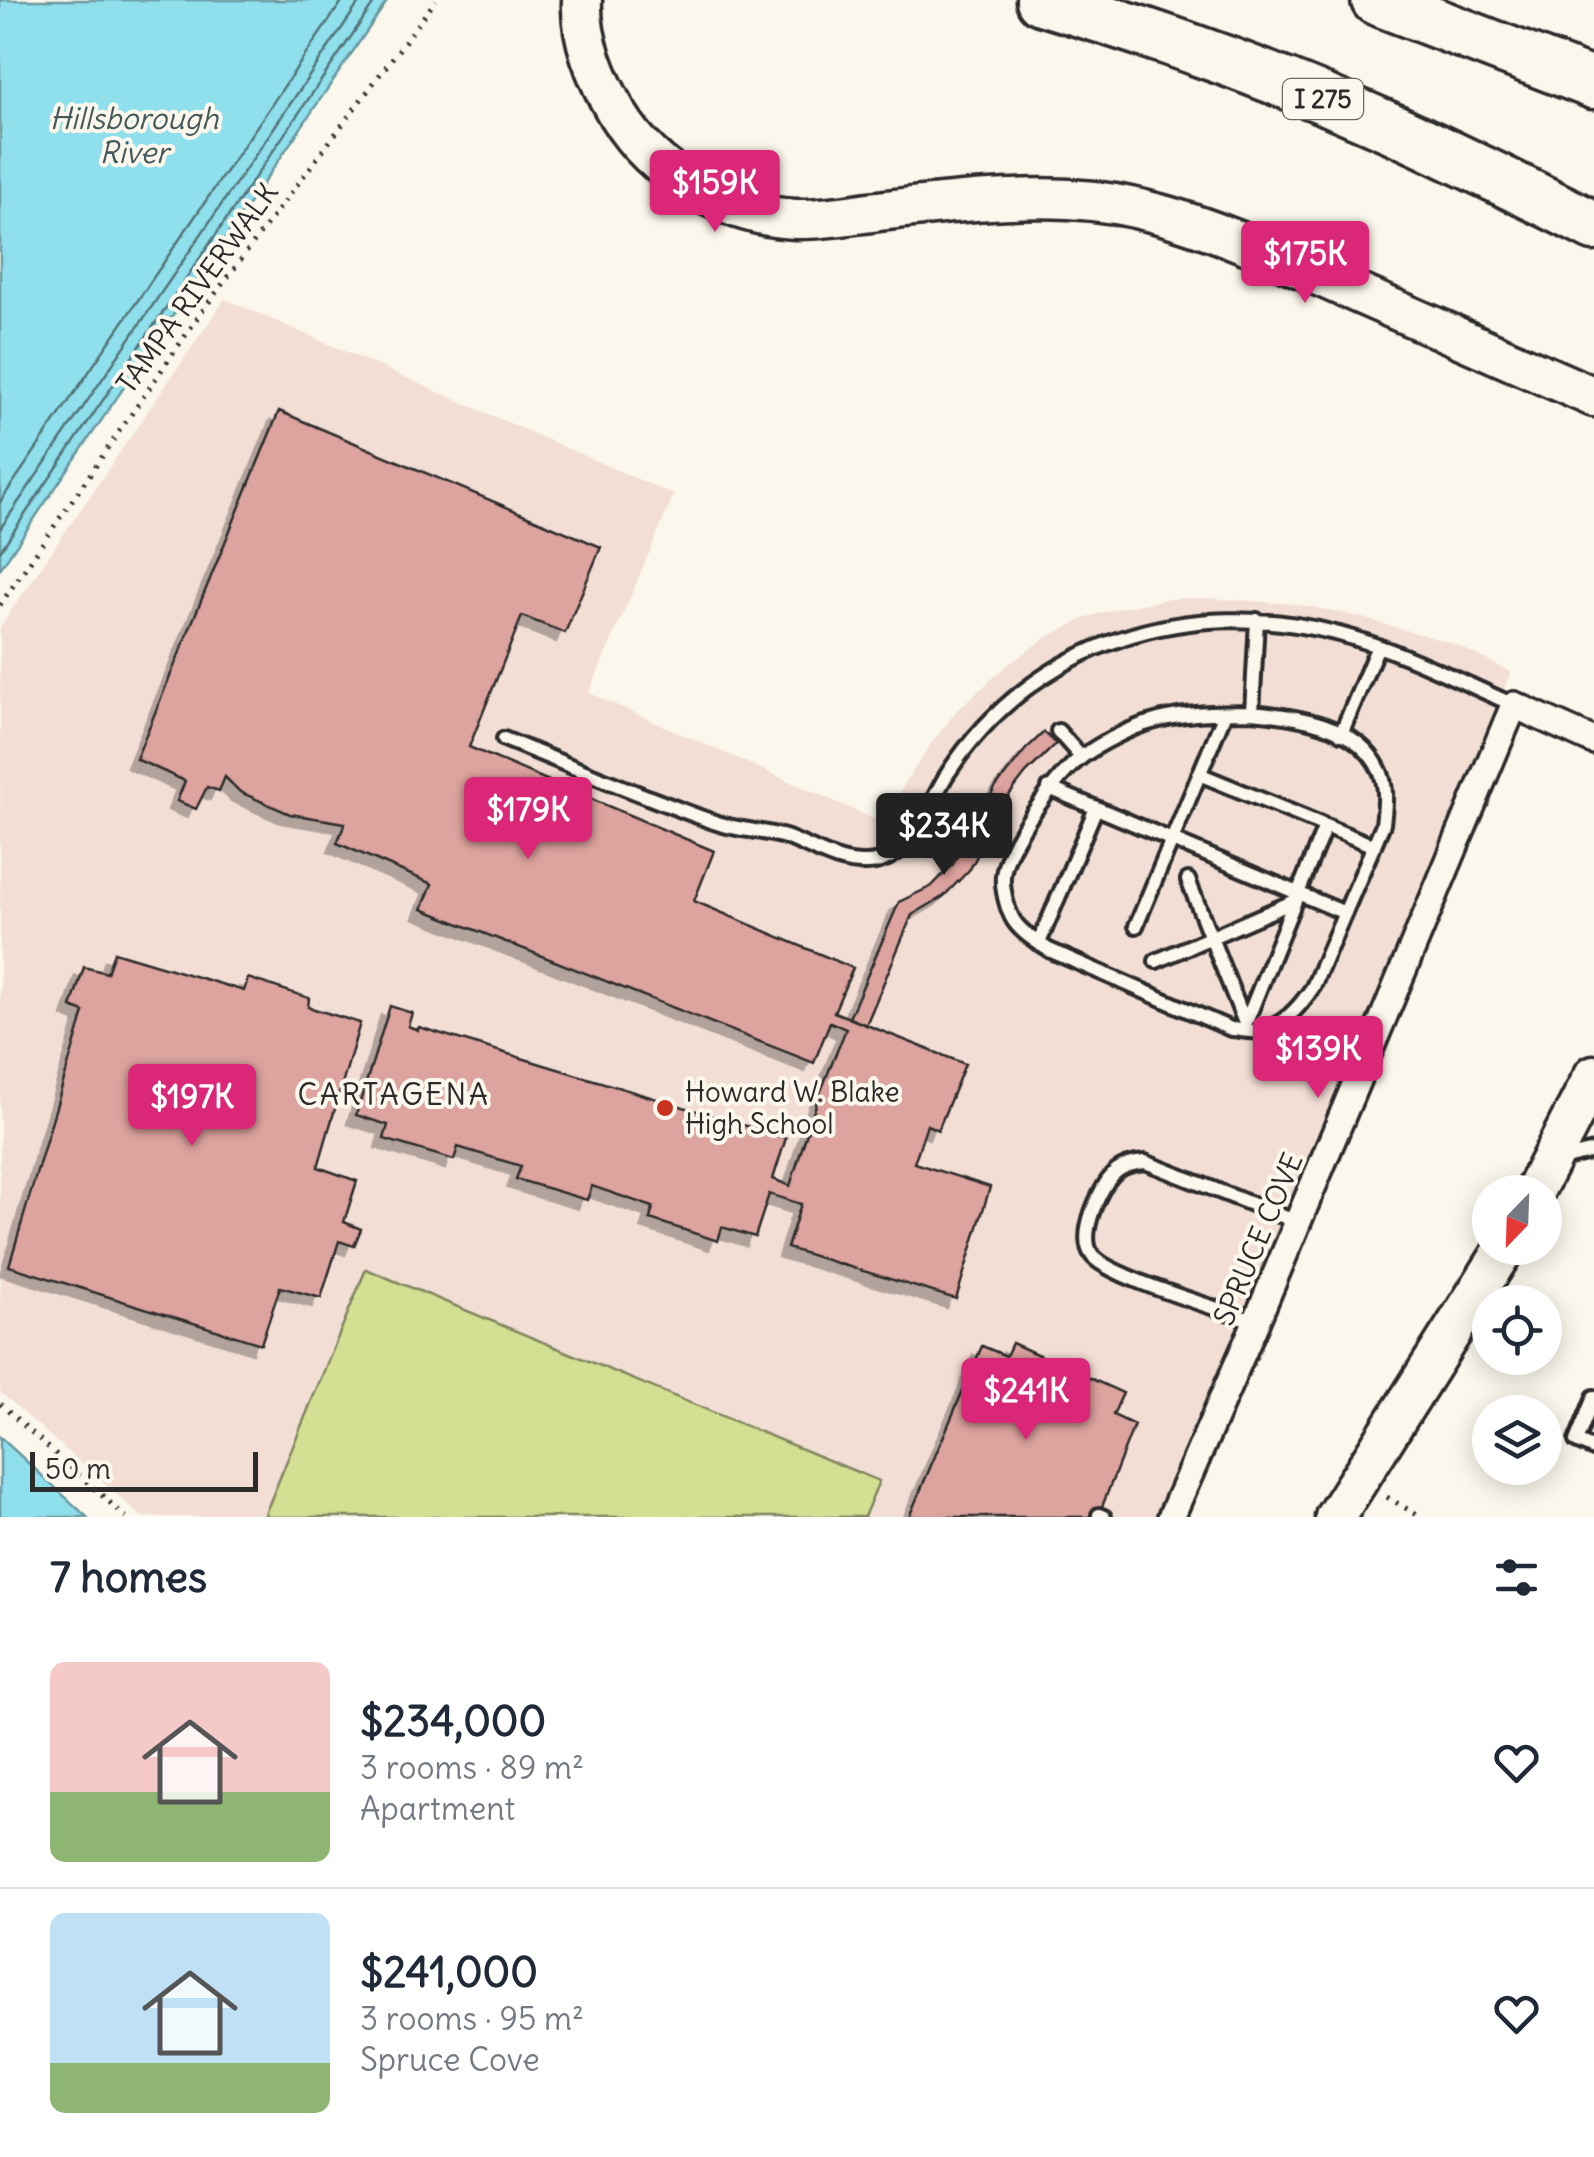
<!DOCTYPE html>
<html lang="en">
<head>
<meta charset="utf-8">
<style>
	:root { --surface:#fff; --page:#f6f6f7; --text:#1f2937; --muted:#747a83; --line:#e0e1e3; --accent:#db2777 }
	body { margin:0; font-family:Delius,sans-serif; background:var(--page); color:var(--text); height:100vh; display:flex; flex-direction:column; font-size:38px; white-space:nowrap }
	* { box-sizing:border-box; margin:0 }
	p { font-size:32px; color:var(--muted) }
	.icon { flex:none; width:55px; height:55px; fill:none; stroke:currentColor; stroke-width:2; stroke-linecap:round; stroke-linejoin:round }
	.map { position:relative; height:1517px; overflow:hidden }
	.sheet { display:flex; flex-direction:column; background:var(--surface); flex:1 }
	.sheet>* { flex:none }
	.needle { width:65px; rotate:203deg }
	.controls { position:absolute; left:1472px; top:1175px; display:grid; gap:20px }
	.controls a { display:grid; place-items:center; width:90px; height:90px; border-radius:50%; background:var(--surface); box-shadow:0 5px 25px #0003; font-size:50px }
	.scale { position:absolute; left:30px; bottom:25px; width:228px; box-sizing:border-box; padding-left:10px; border:5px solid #2b2b2b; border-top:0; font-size:28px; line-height:35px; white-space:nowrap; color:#2b2b2b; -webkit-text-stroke:8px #fbf7ec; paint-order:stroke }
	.price { position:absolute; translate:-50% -85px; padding:0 22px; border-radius:10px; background:var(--accent); color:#fff; font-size:32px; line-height:65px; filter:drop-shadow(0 2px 5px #0008) }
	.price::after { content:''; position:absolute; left:50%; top:60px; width:30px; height:22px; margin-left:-15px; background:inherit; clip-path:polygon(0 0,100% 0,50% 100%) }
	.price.current { background:#222; color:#fff }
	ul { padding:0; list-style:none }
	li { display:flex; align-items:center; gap:30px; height:250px; padding:0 50px }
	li+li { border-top:2px solid var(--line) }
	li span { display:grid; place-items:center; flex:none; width:280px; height:200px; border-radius:15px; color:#555 }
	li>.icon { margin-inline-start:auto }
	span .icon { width:120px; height:120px; fill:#fffc; stroke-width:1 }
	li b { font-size:42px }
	h2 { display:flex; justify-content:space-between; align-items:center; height:120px; padding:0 50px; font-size:42px }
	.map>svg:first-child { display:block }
	.built { fill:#f2ded5 }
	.green { fill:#d3df92; stroke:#7f855e; stroke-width:2.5 }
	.water { fill:#8fdfec; stroke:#67979f; stroke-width:2.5 }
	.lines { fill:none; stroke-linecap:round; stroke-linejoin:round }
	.shore { stroke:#537378; stroke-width:2.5 }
	.building { fill:#dda39e; stroke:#2b2b2b; stroke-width:2.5; filter:url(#shadow) }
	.lane-casing { stroke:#2b2b2b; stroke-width:20 }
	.street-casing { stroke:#2b2b2b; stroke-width:32 }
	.secondary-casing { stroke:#2b2b2b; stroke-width:45 }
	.highway-casing { stroke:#2b2b2b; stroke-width:55 }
	.path { stroke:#2b2b2b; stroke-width:5; stroke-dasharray:2.5 8; stroke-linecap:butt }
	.lane { stroke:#fbf7ec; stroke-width:12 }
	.street { stroke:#fbf7ec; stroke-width:25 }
	.secondary { stroke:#fbf7ec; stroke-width:38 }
	.highway { stroke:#fbf7ec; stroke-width:48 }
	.poi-dot { fill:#c8321e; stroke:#fbf7ec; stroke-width:4 }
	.labels { text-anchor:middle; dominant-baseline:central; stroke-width:8; stroke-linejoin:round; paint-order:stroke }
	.shield { fill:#fbf7ec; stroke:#696865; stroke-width:2.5 }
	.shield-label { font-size:25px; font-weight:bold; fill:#2b2b2b }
	.street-label { font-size:28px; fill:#2b2b2b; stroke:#fbf7ec }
	.poi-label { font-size:28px; fill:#2b2b2b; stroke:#fbf7ec; text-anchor:start }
	.water-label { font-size:30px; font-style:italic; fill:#44585b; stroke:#fbf7ec }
	.neighbourhood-label { font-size:30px; letter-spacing:2.5px; fill:#2b2b2b; stroke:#fbf7ec }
</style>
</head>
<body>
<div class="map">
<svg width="1594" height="1517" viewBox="0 0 1594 1517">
	<defs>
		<filter id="shadow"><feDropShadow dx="-9" dy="9" stdDeviation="0" flood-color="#0004"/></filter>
	</defs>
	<rect width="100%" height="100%" fill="#fbf7ec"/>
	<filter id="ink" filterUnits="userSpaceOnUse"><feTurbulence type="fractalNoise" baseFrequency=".01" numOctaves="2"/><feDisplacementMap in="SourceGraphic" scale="20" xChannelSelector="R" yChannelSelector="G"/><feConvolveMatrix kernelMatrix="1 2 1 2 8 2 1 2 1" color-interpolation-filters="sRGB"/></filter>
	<g filter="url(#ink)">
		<path class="built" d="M225,299L674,495L589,693L886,824L903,786L931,744L958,709L1009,664L1044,639L1090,616L1120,608L1167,599L1205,598L1295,604L1344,613L1452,643L1511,672L1159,1517H142L0,1392V627Z"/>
		<path class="green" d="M366,1269L879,1481L864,1517H271L265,1514Z"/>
		<path class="water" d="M0,0H388L0,569Z
			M0,1437L87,1517H0Z"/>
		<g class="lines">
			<path class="shore" d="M0,502L343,0
				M0,529L361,0
				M0,551L376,0"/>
		</g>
		<path class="building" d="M279,411L601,547L565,633L522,616L469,747L714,851L694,901L853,968L834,1012L965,1064L938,1130L927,1125L914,1163L990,1187L956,1299L787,1248L801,1204L769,1194L755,1237L722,1227L718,1241L650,1219L653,1207L592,1186L587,1200L516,1179L521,1166L458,1147L454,1160L384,1139L388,1125L356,1115L390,1006L412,1013L408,1026L418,1030L419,1027L786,1138L773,1179L790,1186L818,1098L846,1029L830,1022L814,1063L422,909L432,884L337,843L345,823L290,814L240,792L225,777L219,791L207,787L196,809L177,801L185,781L136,759Z
			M1044,732L1056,744L1026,773L1010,794L970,869L944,896L912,915L866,1025L849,1018L899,902L932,886L953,864L995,788L1026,749Z
			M114,952L244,991L248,978L309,998L308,1007L360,1023L318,1167L357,1181L344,1222L361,1229L354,1246L339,1241L321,1298L280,1287L261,1344L9,1266L84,1012L71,1007L84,967L107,973Z
			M1012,1343L1123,1393L1113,1415L1134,1425L1098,1517H909L982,1346L1006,1356Z"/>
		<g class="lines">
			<g class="lane-casing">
				<path id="lane" d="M1252,712C1295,716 1357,724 1379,769C1388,786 1385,806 1383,824L1313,987C1299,1008 1282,1028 1255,1031C1248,1032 1238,1029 1231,1029L1049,950C1037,942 1022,933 1014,921C1007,910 1002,889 1003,876C1006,845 1057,774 1083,756C1099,744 1132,727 1152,722C1184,712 1218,713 1252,712Z
					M1252,712L1257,620
					M1058,731L1081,757
					M1341,734L1378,646
					M504,739C574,767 643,797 714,822C738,831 764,830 788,838C814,848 837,864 866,863C914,862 926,806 948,773C1034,641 1190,594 1339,634C1400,650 1457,680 1514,705
					M1199,774L1374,846
					M1049,788L1345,913
					M1188,880L1245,1023
					M1136,926L1225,713
					M1039,943L1096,808
					M1156,961L1295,901
					M1243,1030L1325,826
					M1557,1160L1594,1151
					M1256,1322C1225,1310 1107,1277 1092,1255C1081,1240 1091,1212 1099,1196C1110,1173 1120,1164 1145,1162L1297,1222
					M1594,1397L1576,1441L1594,1449
					M1099,1515L1104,1517"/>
			</g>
			<g class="street-casing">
				<path id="street" d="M1171,1517L1256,1322L1514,705L1594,741"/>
			</g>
			<g class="secondary-casing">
				<path id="secondary" d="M582,0C580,41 598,81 618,115C654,174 726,216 796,219C825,220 857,213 887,210C947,203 1008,196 1069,199C1132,202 1188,221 1246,244L1594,397
					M1534,1192L1594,1075
					M1335,1517L1505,1248"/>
			</g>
			<g class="highway-casing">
				<path id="highway" d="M1041,0C1161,35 1279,78 1394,129C1461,160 1528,193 1594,226
					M1376,0L1594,84"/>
			</g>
			<path class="path" d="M0,605L203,310L436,0
				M0,1404L126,1517
				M1387,1497L1419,1516"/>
			<use href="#lane" class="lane"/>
			<use href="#street" class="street"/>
			<use href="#secondary" class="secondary"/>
			<use href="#highway" class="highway"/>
		</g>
	</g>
	<circle class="poi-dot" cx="665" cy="1108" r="10"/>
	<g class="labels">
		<rect class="shield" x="1283" y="79" width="80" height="40" rx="8"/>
		<g class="shield-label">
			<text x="1323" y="99">I 275</text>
		</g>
		<g class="street-label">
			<text transform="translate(197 288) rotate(-54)">TAMPA RIVERWALK</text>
			<text transform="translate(1258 1239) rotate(-67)">SPRUCE COVE</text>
		</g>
		<g class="poi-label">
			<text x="685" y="1092">Howard W. Blake<tspan x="685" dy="32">High School</tspan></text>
		</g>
		<g class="water-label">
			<text x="134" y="118">Hillsborough<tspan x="134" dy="34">River</tspan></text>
		</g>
		<g class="neighbourhood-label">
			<text x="394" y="1094">CARTAGENA</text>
		</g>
	</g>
</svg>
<div class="controls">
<a><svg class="needle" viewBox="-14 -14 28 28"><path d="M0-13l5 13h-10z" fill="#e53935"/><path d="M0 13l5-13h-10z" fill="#747a83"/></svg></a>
<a><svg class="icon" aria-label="locate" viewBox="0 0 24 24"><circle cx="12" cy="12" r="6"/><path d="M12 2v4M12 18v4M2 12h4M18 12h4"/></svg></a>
<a><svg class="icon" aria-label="layers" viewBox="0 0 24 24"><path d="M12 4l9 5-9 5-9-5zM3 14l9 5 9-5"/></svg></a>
</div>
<div class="scale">50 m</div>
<b class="price" style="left:715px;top:235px">$159K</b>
<b class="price" style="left:1305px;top:306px">$175K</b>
<b class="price" style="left:528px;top:862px">$179K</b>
<b class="price current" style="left:944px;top:878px">$234K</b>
<b class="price" style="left:1318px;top:1101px">$139K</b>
<b class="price" style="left:192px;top:1149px">$197K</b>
<b class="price" style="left:1026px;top:1443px">$241K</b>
</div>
<section class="sheet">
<h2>7 homes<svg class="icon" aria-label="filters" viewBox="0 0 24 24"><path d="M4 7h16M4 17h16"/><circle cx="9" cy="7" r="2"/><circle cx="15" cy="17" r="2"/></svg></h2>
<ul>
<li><span style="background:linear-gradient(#f6c9c9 65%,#8fb573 0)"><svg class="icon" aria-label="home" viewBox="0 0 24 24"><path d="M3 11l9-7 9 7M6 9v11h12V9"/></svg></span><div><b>$234,000</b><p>3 rooms · 89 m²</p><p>Apartment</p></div><svg class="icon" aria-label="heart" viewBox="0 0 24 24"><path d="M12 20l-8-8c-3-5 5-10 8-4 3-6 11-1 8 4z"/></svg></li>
<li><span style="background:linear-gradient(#bfe0f5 75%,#8fb573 0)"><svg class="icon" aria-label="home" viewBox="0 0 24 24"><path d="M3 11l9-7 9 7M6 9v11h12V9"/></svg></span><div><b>$241,000</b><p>3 rooms · 95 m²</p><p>Spruce Cove</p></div><svg class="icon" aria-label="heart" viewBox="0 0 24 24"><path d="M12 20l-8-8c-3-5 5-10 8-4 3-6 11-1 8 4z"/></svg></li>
</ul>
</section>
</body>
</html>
